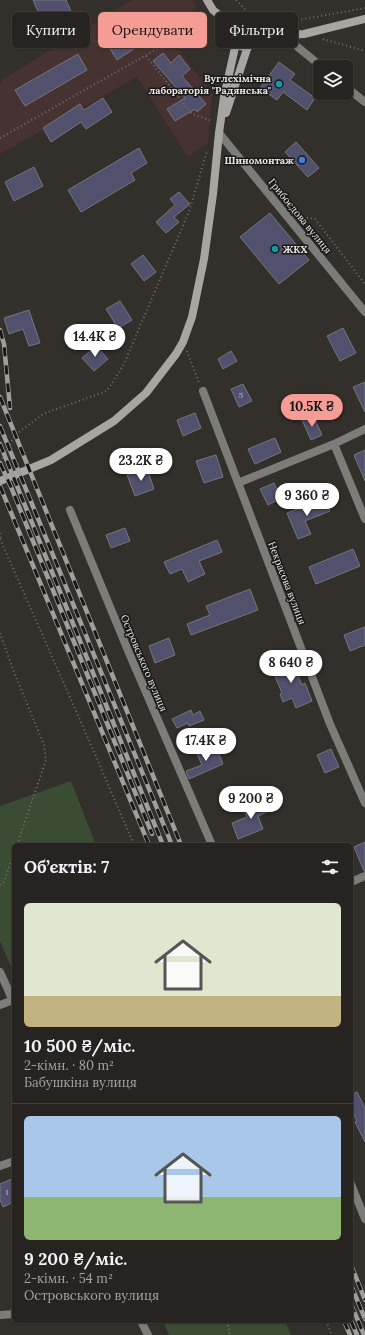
<!DOCTYPE html>
<html lang="uk">
<head>
<meta charset="utf-8">
<style>
	:root { --surface:#262320; --page:#2e2b29; --text:#f1f3f6; --muted:#a4a4a5; --line:#42403e; --accent:#f59c95 }
	body { margin:0; font-family:Lora,serif; background:var(--page); color:var(--text); height:100vh; display:flex; flex-direction:column; font-size:15px; white-space:nowrap }
	* { box-sizing:border-box; margin:0 }
	p { font-size:13px; color:var(--muted) }
	.icon { flex:none; width:22px; height:22px; fill:none; stroke:currentColor; stroke-width:2; stroke-linecap:round; stroke-linejoin:round }
	.map { position:relative; flex:1; overflow:hidden }
	.side { position:absolute; left:12px; top:843px; width:341px; height:480px; display:flex; flex-direction:column; background:var(--surface); border-radius:6px; box-shadow:0 1px 3px #0004,0 0 0 1px var(--line) }
	.side>* { flex:none }
	.guide { position:absolute; left:12px; top:12px; width:341px; height:36px; display:flex; gap:8px }
	.tools { position:absolute; left:313px; top:60px; display:grid; gap:8px }
	.tools a { display:grid; place-items:center; width:40px; height:40px; border-radius:6px; background:var(--surface); box-shadow:0 1px 3px #0004,0 0 0 1px var(--line); font-size:20px }
	.price { position:absolute; translate:-50% -34px; padding:0 9px; border-radius:14px; background:#fff; color:#222; font-size:13px; line-height:26px; filter:drop-shadow(0 1px 2px #0008) }
	.price::after { content:''; position:absolute; left:50%; top:24px; width:12px; height:9px; margin-left:-6px; background:inherit; clip-path:polygon(0 0,100% 0,50% 100%) }
	.price.current { background:var(--accent); color:#111 }
	ul { padding:0; list-style:none }
	li { display:grid; align-content:center; gap:8px; height:212px; padding:0 12px }
	li+li { border-top:1px solid var(--line) }
	li span { display:grid; place-items:center; height:124px; border-radius:6px; color:#555 }
	li>.icon { margin-inline-start:auto }
	span .icon { width:72px; height:72px; fill:#fffc; stroke-width:1 }
	li b { font-size:17px }
	h2 { display:flex; justify-content:space-between; align-items:center; height:48px; padding:0 12px; font-size:17px }
	.chip { padding:0 14px; border-radius:6px; background:var(--surface); box-shadow:0 1px 3px #0004,0 0 0 1px var(--line); font-size:14px; line-height:36px }
	.chip.current { background:var(--accent); color:#111 }
	.map>svg:first-child { display:block }
	.commercial { fill:#463231 }
	.green { fill:#3b4c35 }
	.building { fill:#52516d; stroke:#75757b }
	.lines { fill:none; stroke-linecap:round; stroke-linejoin:round }
	.path { stroke:#73706c; stroke-width:2; stroke-dasharray:1 3; stroke-linecap:butt }
	.street { stroke:#7c7c79; stroke-width:8 }
	.secondary { stroke:#a8a6a2; stroke-width:8 }
	.rail-casing { stroke:#a29e9c; stroke-width:4.5 }
	.rail { stroke:#191816; stroke-width:3; stroke-dasharray:9; stroke-linecap:butt }
	.culture-dot { fill:#0f9aa8; stroke:#191816; stroke-width:1.5 }
	.shop-dot { fill:#3f7fe0; stroke:#191816; stroke-width:1.5 }
	.labels { text-anchor:middle; dominant-baseline:central; stroke-width:3; stroke-linejoin:round; paint-order:stroke }
	.number-label { font-size:8px; fill:#c3c1c6 }
	.poi-label { font-size:10px; font-weight:bold; fill:#e9e6e4; stroke:#191816; text-anchor:end }
	.street-label { font-size:10px; fill:#e9e6e4; stroke:#191816 }
</style>
</head>
<body>
<div class="map">
<svg width="365" height="1335" viewBox="0 0 365 1335">
	<rect width="100%" height="100%" fill="#332f2b"/>
	<path class="commercial" d="M132,0H193L196,7L166,33L212,94L208,142L188,157L137,77L0,154V85L2,80Z"/>
	<path class="green" d="M237 37a8 8 0 1 1 16 0a8 8 0 1 1-16 0Z
		M71,781L96,845H14V974L0,941V806Z
		M163,1321H285L291,1335H169Z"/>
	<path class="building" d="M33,0H66L78,27L50,39Z
		M122,13L141,44L117,60L98,29Z
		M163,53L171,63L179,55L190,69L182,76L206,104L197,112L195,109L175,121L167,109L185,98L153,61Z
		M78,54L87,70L25,106L15,90Z
		M279,62L295,74L290,80L315,98L307,110L283,92L277,100L260,88Z
		M103,98L112,112L86,129L81,122L51,142L43,128L80,104L84,110Z
		M296,142L319,168L308,177L285,152Z
		M139,148L147,163L131,173L135,180L81,212L68,190Z
		M34,167L43,186L14,201L5,182Z
		M179,192L190,204L174,217L179,222L166,233L156,222L175,205L170,199Z
		M270,213L309,260L279,284L240,237Z
		M143,255L156,272L144,281L131,264Z
		M120,301L132,320L118,328L106,309Z
		M29,310L40,343L29,346L23,329L9,334L4,318Z
		M343,328L356,353L340,361L327,336Z
		M96,346L108,359L94,371L82,358Z
		M231,351L237,361L223,369L218,359Z
		M365,382V412L353,387Z
		M243,384L252,401L239,407L231,389Z
		M195,413L201,428L183,436L177,420Z
		M313,415L322,435L311,440L302,420Z
		M275,438L281,452L255,464L248,449Z
		M365,450V481L354,455Z
		M216,455L223,477L204,483L196,461Z
		M147,468L154,489L135,496L127,475Z
		M274,483L281,498L268,505L260,489Z
		M324,498L330,511L305,521L311,534L298,539L287,513Z
		M125,528L130,541L111,548L106,535Z
		M217,540L222,552L199,561L205,574L188,582L182,569L170,574L164,562Z
		M353,549L360,566L316,584L309,567Z
		M250,589L258,610L191,635L187,624L210,615L206,606Z
		M365,627V645L350,651L344,635Z
		M169,638L175,655L155,663L149,646Z
		M291,659L302,685L305,683L312,701L296,708L292,698L283,702L280,694L282,693L271,667Z
		M191,710L193,715L200,711L204,720L189,726L188,723L177,728L172,719Z
		M216,746L223,764L189,779L186,771L202,765L197,754Z
		M331,749L339,767L325,773L317,755Z
		M264,800L269,811L258,816L263,829L238,839L232,823L247,817L243,808Z
		M365,842V871H364L354,847Z
		M357,1092L365,1108V1142L355,1122L357,1121L351,1109V1095Z
		M14,1178V1202L3,1207L0,1200V1184Z"/>
	<g class="lines">
		<path class="path" d="M236,0L262,27
			M266,26L365,8
			M323,39L365,51
			M146,56L192,114L212,121
			M0,138L148,54L191,29L206,16
			M299,217L315,219L365,284
			M187,351L199,383
			M0,462L15,435L43,414L107,391L124,364L190,209L206,154L208,151
			M0,533L1,539
			M0,539L95,754L134,845
			M0,633L14,672L44,745L46,760L17,845
			M0,885L4,882L14,852
			M227,1321L230,1335
			M326,1321L332,1335"/>
		<path class="street" d="M283,35L322,67
			M346,87L365,102
			M219,133L365,312
			M203,391L330,724L365,803
			M334,444L365,519
			M238,483L334,444L365,429
			M70,510L129,653L212,845
			M351,882L365,876
			M0,972L14,1003
			M0,1005L13,1000
			M0,1166L14,1161
			M351,1184L365,1219
			M0,1315L14,1314
			M141,1321L148,1335"/>
		<path class="secondary" d="M207,0L213,10L237,30
			M235 37a10 10 0 1 1 20 0a10 10 0 1 1-20 0Z
			M254,37L304,34L365,19
			M226,113L248,46
			M0,481L51,460L114,421L146,393L176,354L183,342L192,317L204,259L213,194L219,133L224,97L236,43"/>
		<g class="rail-casing">
			<path id="rail" d="M0,330L4,344L10,408
				M0,397L181,845
				M0,426L172,845
				M0,444L163,845
				M0,463L11,487L152,834
				M0,486L149,845
				M351,1265L365,1300
				M351,1285L365,1319
				M351,1304L364,1335
				M344,1321L350,1335
				M351,1321L357,1335"/>
		</g>
		<use href="#rail" class="rail"/>
	</g>
	<g class="culture-dot">
		<circle cx="279" cy="84" r="4"/>
		<circle cx="275" cy="249" r="4"/>
	</g>
	<circle class="shop-dot" cx="302" cy="160" r="4"/>
	<g class="labels">
		<g class="number-label">
			<text x="241" y="395">5</text>
			<text x="7" y="1192">1</text>
		</g>
		<g class="poi-label">
			<text x="271" y="78">Вуглехімічна<tspan x="271" dy="12">лабораторія "Радянська"</tspan></text>
			<text x="294" y="160">Шиномонтаж</text>
			<text x="283" y="249" text-anchor="start">ЖКХ</text>
		</g>
		<g class="street-label">
			<text transform="translate(300 216) rotate(51)">Грибоєдова вулиця</text>
			<text transform="translate(287 583) rotate(69)">Некрасова вулиця</text>
			<text transform="translate(144 663) rotate(67)">Островського вулиця</text>
		</g>
	</g>
</svg>
<div class="tools">
<a><svg class="icon" aria-label="layers" viewBox="0 0 24 24"><path d="M12 4l9 5-9 5-9-5zM3 14l9 5 9-5"/></svg></a>
</div>
<b class="price" style="left:95px;top:358px">14.4K ₴</b>
<b class="price current" style="left:312px;top:428px">10.5K ₴</b>
<b class="price" style="left:141px;top:482px">23.2K ₴</b>
<b class="price" style="left:307px;top:517px">9 360 ₴</b>
<b class="price" style="left:291px;top:684px">8 640 ₴</b>
<b class="price" style="left:206px;top:762px">17.4K ₴</b>
<b class="price" style="left:251px;top:820px">9 200 ₴</b>
<div class="guide">
<a class="chip">Купити</a>
<a class="chip current">Орендувати</a>
<a class="chip">Фільтри</a>
</div>
<section class="side">
<h2>Об’єктів: 7<svg class="icon" aria-label="filters" viewBox="0 0 24 24"><path d="M4 7h16M4 17h16"/><circle cx="9" cy="7" r="2"/><circle cx="15" cy="17" r="2"/></svg></h2>
<ul>
<li><span style="background:linear-gradient(#dfe7d0 75%,#c2b280 0)"><svg class="icon" aria-label="home" viewBox="0 0 24 24"><path d="M3 11l9-7 9 7M6 9v11h12V9"/></svg></span><div><b>10 500 ₴/міс.</b><p>2-кімн. · 80 m²</p><p>Бабушкіна вулиця</p></div></li>
<li><span style="background:linear-gradient(#a9c7e8 65%,#8fb573 0)"><svg class="icon" aria-label="home" viewBox="0 0 24 24"><path d="M3 11l9-7 9 7M6 9v11h12V9"/></svg></span><div><b>9 200 ₴/міс.</b><p>2-кімн. · 54 m²</p><p>Островського вулиця</p></div></li>
</ul>
</section>
</div>
</body>
</html>
